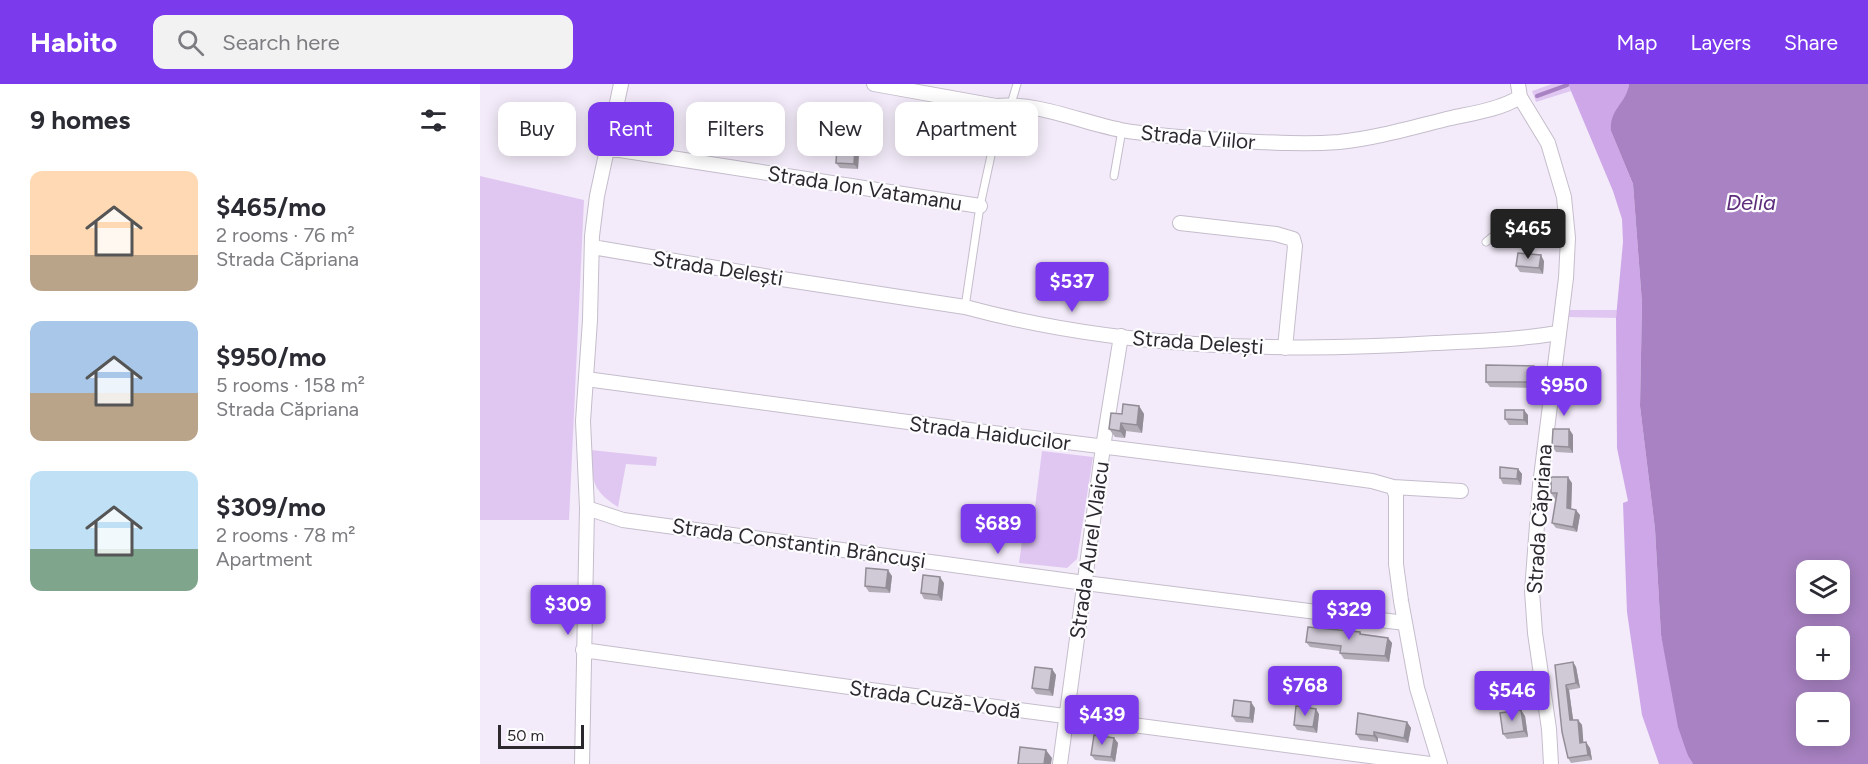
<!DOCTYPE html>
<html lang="en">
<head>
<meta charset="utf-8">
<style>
	:root { --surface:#fff; --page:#f2f2f3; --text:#2b2b33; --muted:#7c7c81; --accent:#7c3aed }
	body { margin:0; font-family:Figtree,sans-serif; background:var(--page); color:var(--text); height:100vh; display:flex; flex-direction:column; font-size:22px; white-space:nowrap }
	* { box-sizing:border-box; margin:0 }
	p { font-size:20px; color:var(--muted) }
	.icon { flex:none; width:33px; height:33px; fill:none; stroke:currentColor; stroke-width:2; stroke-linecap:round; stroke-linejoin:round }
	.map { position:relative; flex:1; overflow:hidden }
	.sheet { display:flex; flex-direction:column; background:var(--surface); width:480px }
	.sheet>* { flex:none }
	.hud { position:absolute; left:18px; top:18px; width:570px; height:54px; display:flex; gap:12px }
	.tools { position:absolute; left:1316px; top:476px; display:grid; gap:12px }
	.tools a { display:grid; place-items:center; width:54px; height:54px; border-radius:12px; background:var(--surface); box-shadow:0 3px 15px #0003; font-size:30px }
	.scale { position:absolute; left:18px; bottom:15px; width:86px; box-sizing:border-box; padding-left:6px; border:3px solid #2b282e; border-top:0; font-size:16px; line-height:21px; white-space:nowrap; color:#2b282e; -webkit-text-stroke:4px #fdfcfe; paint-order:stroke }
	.price { position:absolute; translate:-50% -51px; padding:0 14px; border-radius:6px; background:var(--accent); color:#fff; font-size:20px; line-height:39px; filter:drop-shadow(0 2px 3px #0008) }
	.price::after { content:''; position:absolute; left:50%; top:36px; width:18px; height:14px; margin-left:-9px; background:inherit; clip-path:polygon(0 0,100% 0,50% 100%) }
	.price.current { background:#222; color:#fff }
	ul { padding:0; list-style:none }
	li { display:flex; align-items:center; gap:18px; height:150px; padding:0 30px }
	li span { display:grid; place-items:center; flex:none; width:168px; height:120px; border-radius:12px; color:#555 }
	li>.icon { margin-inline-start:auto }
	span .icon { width:72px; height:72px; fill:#fffc; stroke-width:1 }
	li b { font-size:26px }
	h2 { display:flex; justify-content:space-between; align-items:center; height:72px; padding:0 30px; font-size:26px }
	.pill { padding:0 21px; border-radius:12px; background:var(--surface); box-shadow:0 3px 15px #0003; font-size:21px; line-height:54px }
	.pill.current { background:var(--accent); color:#fff }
	header { display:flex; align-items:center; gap:36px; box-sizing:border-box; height:84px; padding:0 30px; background:var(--accent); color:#fff }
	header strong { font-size:28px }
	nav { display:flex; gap:33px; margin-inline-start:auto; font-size:21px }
	.search { width:420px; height:54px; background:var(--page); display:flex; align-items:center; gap:15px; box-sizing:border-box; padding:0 21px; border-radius:12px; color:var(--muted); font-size:22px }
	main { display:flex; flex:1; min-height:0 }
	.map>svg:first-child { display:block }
	.green { fill:#e0c7f2 }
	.forest { fill:#cea7e9 }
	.water { fill:#a882c2; fill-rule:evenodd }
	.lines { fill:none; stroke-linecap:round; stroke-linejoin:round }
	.stream { stroke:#a882c2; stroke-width:4 }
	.lane-casing { stroke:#c5bdcb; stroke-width:9 }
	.street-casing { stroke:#c5bdcb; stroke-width:16 }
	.lane { stroke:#fff; stroke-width:7 }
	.street { stroke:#fff; stroke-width:14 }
	.wall { fill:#b3adb8 }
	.shaded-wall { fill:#928d96 }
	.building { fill:#d0c9d6; stroke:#928d96; stroke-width:1.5 }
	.labels { text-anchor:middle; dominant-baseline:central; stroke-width:4.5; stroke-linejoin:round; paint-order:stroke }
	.street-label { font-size:21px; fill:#2b282e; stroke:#fdfcfe }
	.water-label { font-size:22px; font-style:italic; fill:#5d2d7b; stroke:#fdfcfe }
</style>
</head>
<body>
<header>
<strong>Habito</strong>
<div class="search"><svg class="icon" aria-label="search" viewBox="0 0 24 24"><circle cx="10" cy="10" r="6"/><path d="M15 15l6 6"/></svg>Search here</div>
<nav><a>Map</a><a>Layers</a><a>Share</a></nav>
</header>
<main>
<section class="sheet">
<h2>9 homes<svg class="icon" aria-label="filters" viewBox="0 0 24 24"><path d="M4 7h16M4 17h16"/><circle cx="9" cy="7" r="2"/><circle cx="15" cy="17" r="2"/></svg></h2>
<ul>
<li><span style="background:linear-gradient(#ffd9b3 70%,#b9a48a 0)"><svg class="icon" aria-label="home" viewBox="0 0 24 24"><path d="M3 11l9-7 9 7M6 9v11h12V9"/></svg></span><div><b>$465/mo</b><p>2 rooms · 76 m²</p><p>Strada Căpriana</p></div></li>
<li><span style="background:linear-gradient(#a9c7e8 60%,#b9a48a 0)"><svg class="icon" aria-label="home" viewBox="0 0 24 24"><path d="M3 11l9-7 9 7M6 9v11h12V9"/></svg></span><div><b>$950/mo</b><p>5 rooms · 158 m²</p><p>Strada Căpriana</p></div></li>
<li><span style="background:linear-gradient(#bfe0f5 65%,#7fa58c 0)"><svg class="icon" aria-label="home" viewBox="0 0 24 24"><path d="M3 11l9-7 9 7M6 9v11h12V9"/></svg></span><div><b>$309/mo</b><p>2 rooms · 78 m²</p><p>Apartment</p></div></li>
</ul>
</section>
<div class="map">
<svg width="1388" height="680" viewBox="0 0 1388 680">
	<rect width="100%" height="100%" fill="#f3ebf9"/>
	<path class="green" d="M1072,0H1088L1091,7L1056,18L1052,7Z
		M0,92L104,116L89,436H0Z
		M1089,226H1137L1136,234L1088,233Z
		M111,366L177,373L176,382L146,380L138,423C110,405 113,396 111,366Z
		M562,367L613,373L597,475L587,484L539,479L547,422L555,423Z"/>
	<path class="forest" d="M1088,0H1149L1148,9L1131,47L1153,100L1162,219L1160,322L1175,445L1181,551L1208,672L1213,680H1179L1162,631L1147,528L1143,419L1148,417L1137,364L1136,234L1143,158L1142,135L1133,107Z"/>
	<path class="water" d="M1149,0H1388V680H1213L1208,672L1198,643L1181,551L1175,445L1160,322L1162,219L1153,100L1131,47C1129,25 1147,19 1149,0ZM1326,486H1359V519H1326ZM1326,552H1359V585H1326ZM1326,618H1359V651H1326Z"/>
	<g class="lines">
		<path class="stream" d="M1057,12L1087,1"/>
		<g class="lane-casing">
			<path id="lane" d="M634,92L642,46
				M1006,158L1012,153L1020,152L1088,154
				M485,223L500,122L517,44L521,31L531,20L537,0"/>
		</g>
		<g class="street-casing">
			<path id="street" d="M394,0L516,22C558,18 600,38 641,46C675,52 711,54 745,56C783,58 821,61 859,58C897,54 934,43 971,34C994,29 1021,25 1040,13
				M1038,0L1040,13L1068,59L1084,113L1088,154L1086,194L1060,401L1052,507L1055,549L1069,645L1071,680
				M127,64L500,122
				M700,139L796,150L813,155L815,162L805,264
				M112,163L302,195L485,223C637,264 798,269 955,259C996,257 1037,256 1078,249
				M106,295L473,344L812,386L892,397L913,403L981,407
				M913,403L916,411V480L921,517L937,604L960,680
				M107,424L143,436L605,499L925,539
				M103,566L463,616L950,680
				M102,680L107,424L103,337L110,236L112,152L117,112L141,0
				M580,680L623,363L641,252"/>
		</g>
		<use href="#lane" class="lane"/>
		<use href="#street" class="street"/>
	</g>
	<path class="wall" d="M379,68L378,85L360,84L356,79Z
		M1064,177L1063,190L1040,188L1036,182Z
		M1058,287V304L1010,303L1006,298Z
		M659,322L664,330L662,349L646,347L645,354L635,353L629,345L642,330Z
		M1048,331V341H1029L1025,335Z
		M1089,345L1093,351V369L1076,368L1072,362Z
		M1038,385L1042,390L1041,401L1023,400L1020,394Z
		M1092,399L1091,425L1100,431L1097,448L1076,444L1072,439L1076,415H1075L1071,409Z
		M412,492L410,509L389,508L385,502Z
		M464,499L462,517L444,515L441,509Z
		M880,548L882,551L908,554L912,559L909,578L864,575L860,569V567L830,563L826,558Z
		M1093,578L1096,583L1100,604L1089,606L1093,636H1098L1102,641L1103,659L1110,664L1112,676L1091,679L1088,674L1075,581Z
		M572,585L576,591L573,612L556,610L552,604Z
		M775,624L773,639L756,638L752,632Z
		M839,630L837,649L817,646L814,641Z
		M1045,632L1048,653L1027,655L1023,650Z
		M927,638L931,644L928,659L898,654V658L880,656L876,650Z
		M634,654L638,659L635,678L615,676L611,671Z"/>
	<path class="shaded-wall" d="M375,62L379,68L378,85L374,80Z
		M1061,171L1064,177L1063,190L1059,184Z
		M1054,282L1058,287V304L1054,298Z
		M659,322L664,330L662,349L657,341Z
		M1044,326L1048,331V341L1044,336Z
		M641,339L646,347L645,354L640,347Z
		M1089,345L1093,351V369L1089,363Z
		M1038,385L1042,390L1041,401L1037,395Z
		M1088,393L1092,399L1091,430L1087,424Z
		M1096,426L1100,431L1097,448L1093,443Z
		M408,486L412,492L410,509L406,504Z
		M460,493L464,499L462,517L458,511Z
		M908,554L912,559L909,578L905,572Z
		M1093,578L1096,583L1100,604L1096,599Z
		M572,585L576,591L573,612L569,606Z
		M1086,601L1089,606L1094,642L1090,636Z
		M771,618L775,624L773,639L770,634Z
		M836,625L839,630L837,649L833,643Z
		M1041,626L1045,632L1048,653L1044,647Z
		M1098,636L1102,641L1104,665L1100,659Z
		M927,638L931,644L928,659L924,654Z
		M894,648L898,654V658L894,652Z
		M634,654L638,659L635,678L631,673Z
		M1106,658L1110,664L1112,676L1108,671Z
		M566,666L572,674L571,680H564Z"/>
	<path class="building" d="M357,61L375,62L374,80L356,79Z
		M1038,169L1061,171L1059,184L1036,182Z
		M1006,281L1054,282V298H1006Z
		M643,320L659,322L657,341L641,339L640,347L629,345L631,329L642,330Z
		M1025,326H1044V336L1025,335Z
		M1073,345H1089V363L1072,362Z
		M1020,383L1038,385L1037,395L1020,394Z
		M1071,393H1088L1087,424L1096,426L1093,443L1072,439L1077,409H1071Z
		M386,484L408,486L406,504L385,502Z
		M443,491L460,493L458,511L441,509Z
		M828,543L880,548V550L908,554L905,572L860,569L861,562L826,558Z
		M1093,578L1096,599L1086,601L1090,636H1098L1100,659L1106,658L1108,671L1088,674L1082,648L1075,581Z
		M555,583L572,585L569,606L552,604Z
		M754,616L771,618L770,634L752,632Z
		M816,622L836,625L833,643L814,641Z
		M1041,626L1044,647L1023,650L1020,629Z
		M878,629L927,638L924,654L894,648V652L876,650Z
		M614,651L634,654L631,673L611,671Z
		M540,663L566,666L564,680H538Z"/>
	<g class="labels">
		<g class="street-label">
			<text transform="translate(718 53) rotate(5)">Strada Viilor</text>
			<text transform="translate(385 104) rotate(9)">Strada Ion Vatamanu</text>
			<text transform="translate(238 184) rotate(9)">Strada Delești</text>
			<text transform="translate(718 258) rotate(4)">Strada Delești</text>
			<text transform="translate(510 349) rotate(7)">Strada Haiducilor</text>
			<text transform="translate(1059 435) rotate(-86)">Strada Căpriana</text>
			<text transform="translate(319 459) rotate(8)">Strada Constantin Brâncuşi</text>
			<text transform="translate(609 466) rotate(-82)">Strada Aurel Vlaicu</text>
			<text transform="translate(455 615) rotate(8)">Strada Cuză-Vodă</text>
		</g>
		<g class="water-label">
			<text x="1271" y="118">Delia</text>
		</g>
	</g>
</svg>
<div class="tools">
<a><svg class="icon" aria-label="layers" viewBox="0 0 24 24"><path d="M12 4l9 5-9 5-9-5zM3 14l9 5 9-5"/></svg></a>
<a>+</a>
<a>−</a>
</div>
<div class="scale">50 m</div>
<b class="price current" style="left:1048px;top:176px">$465</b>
<b class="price" style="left:592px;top:229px">$537</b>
<b class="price" style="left:1084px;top:333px">$950</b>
<b class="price" style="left:518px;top:471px">$689</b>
<b class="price" style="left:88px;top:552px">$309</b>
<b class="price" style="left:869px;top:557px">$329</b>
<b class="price" style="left:825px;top:633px">$768</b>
<b class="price" style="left:1032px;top:638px">$546</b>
<b class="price" style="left:622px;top:662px">$439</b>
<div class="hud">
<a class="pill">Buy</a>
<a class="pill current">Rent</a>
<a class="pill">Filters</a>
<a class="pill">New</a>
<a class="pill">Apartment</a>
</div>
</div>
</main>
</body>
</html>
